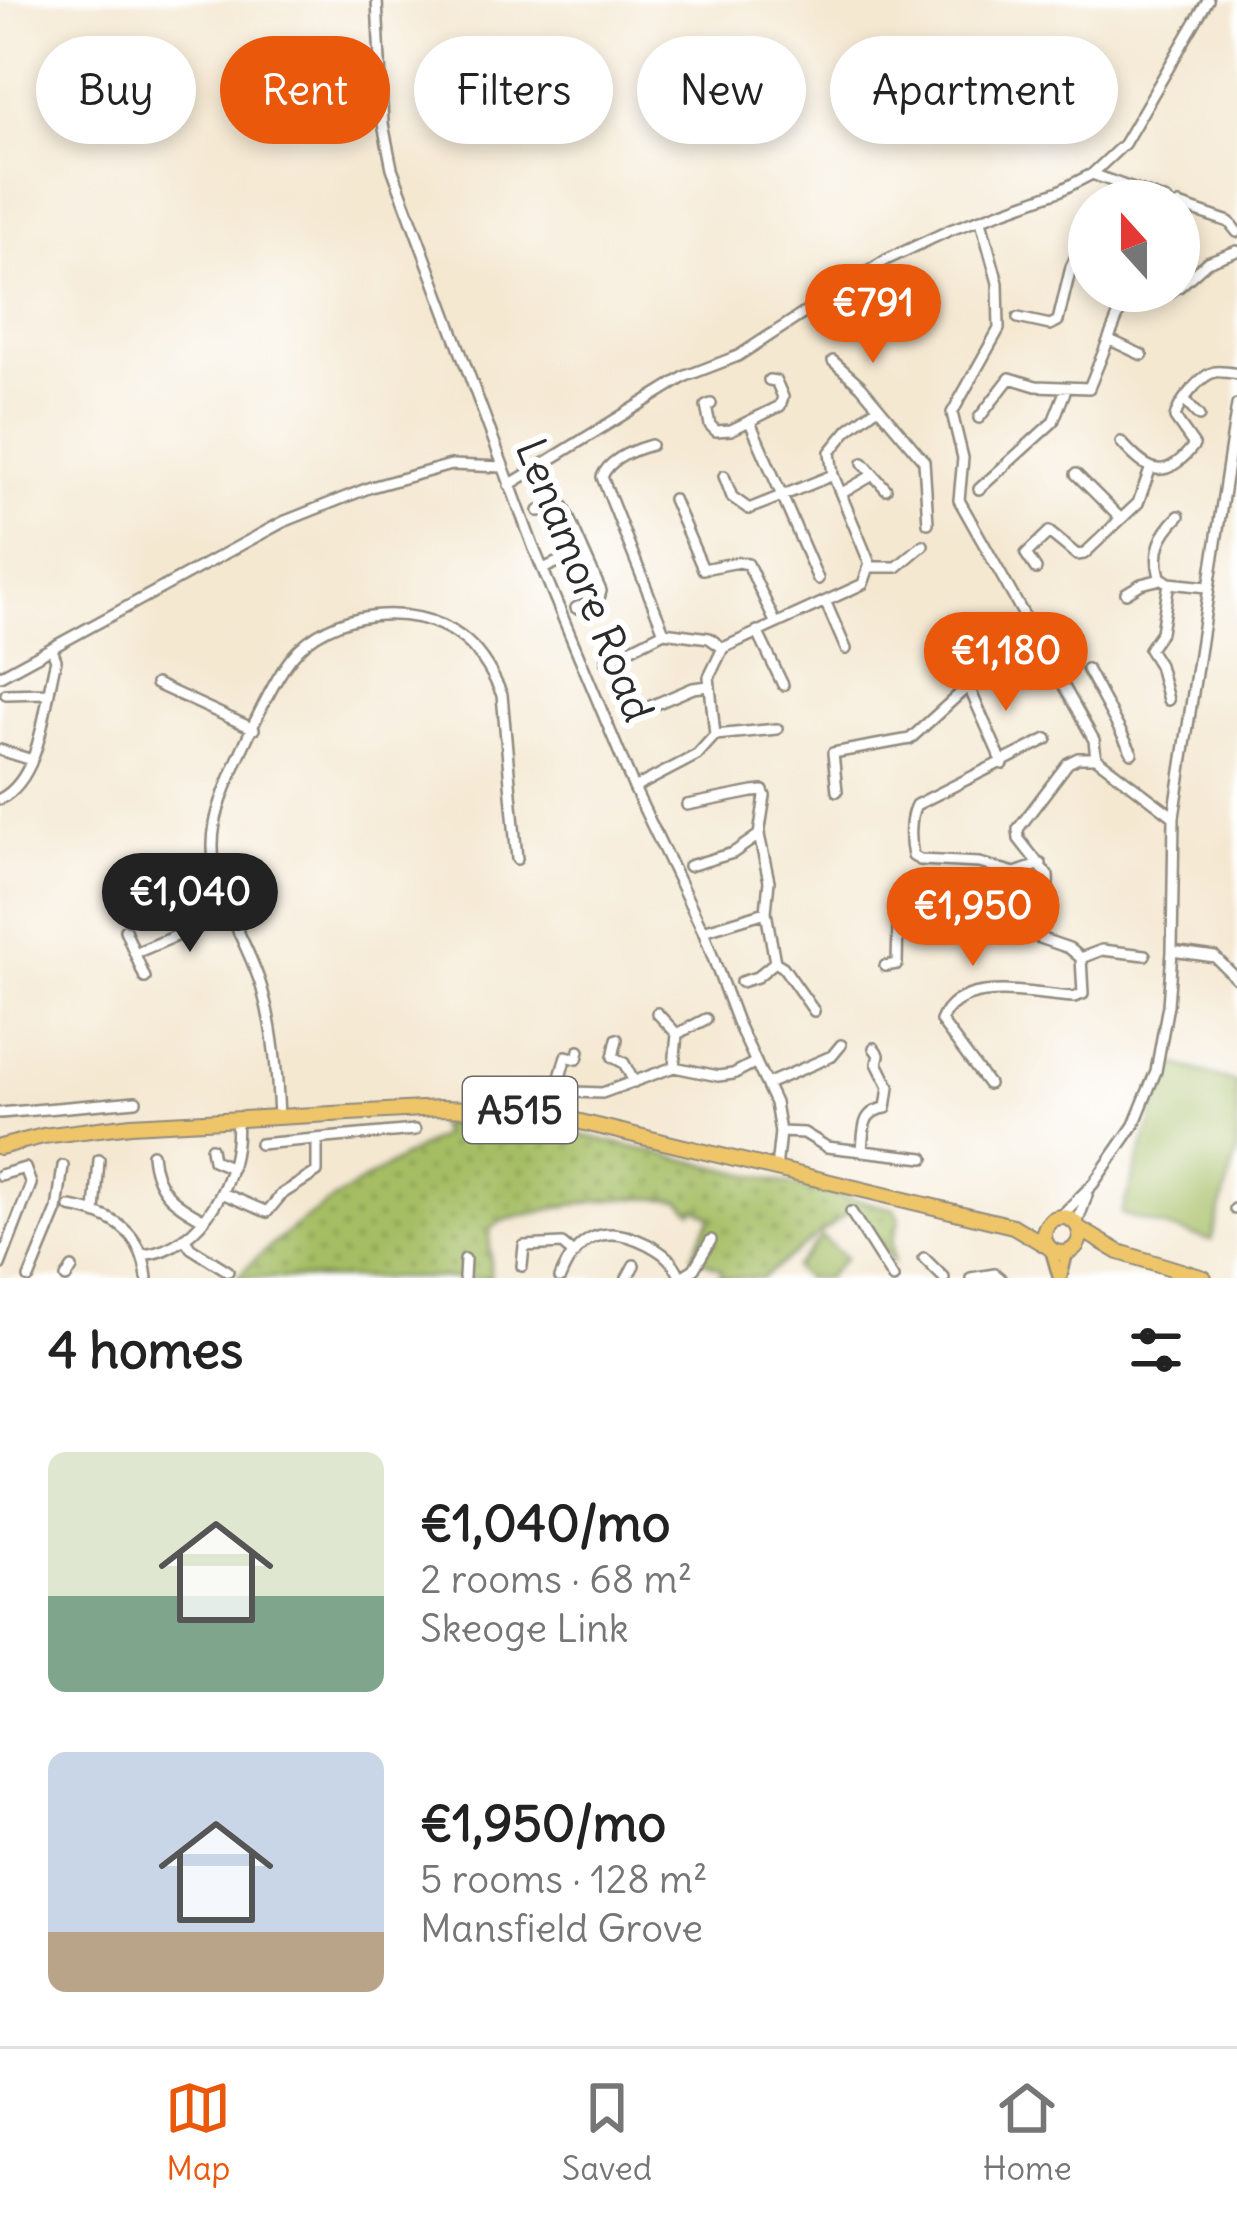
<!DOCTYPE html>
<html lang="en">
<head>
<meta charset="utf-8">
<style>
	:root { --surface:#fff; --page:#f6f6f6; --text:#222; --muted:#767676; --line:#e0e0e0; --accent:#ea580c }
	body { margin:0; font-family:Delius,sans-serif; background:var(--page); color:var(--text); height:100vh; display:flex; flex-direction:column; font-size:45px; white-space:nowrap }
	* { box-sizing:border-box; margin:0 }
	p { font-size:39px; color:var(--muted) }
	.icon { flex:none; width:66px; height:66px; fill:none; stroke:currentColor; stroke-width:2; stroke-linecap:round; stroke-linejoin:round }
	.map { position:relative; height:1278px; overflow:hidden }
	.panel { display:flex; flex-direction:column; background:var(--surface); flex:1 }
	.panel>* { flex:none }
	.guide { position:absolute; left:36px; top:36px; width:1167px; height:108px; display:flex; gap:24px }
	.needle { width:78px; rotate:339deg }
	.controls { position:absolute; left:1068px; top:180px; display:grid; gap:24px }
	.controls a { display:grid; place-items:center; width:132px; height:132px; border-radius:50%; background:var(--surface); box-shadow:0 6px 18px #0003; font-size:60px }
	.price { position:absolute; translate:-50% -102px; padding:0 27px; border-radius:42px; background:var(--accent); color:#fff; font-size:39px; line-height:78px; filter:drop-shadow(0 3px 6px #0008) }
	.price::after { content:''; position:absolute; left:50%; top:72px; width:36px; height:27px; margin-left:-18px; background:inherit; clip-path:polygon(0 0,100% 0,50% 100%) }
	.price.current { background:#222; color:#fff }
	ul { padding:0; list-style:none }
	li { display:flex; align-items:center; gap:36px; height:300px; padding:0 48px }
	li span { display:grid; place-items:center; flex:none; width:336px; height:240px; border-radius:18px; color:#555 }
	li>.icon { margin-inline-start:auto }
	span .icon { width:144px; height:144px; fill:#fffc; stroke-width:1 }
	li b { font-size:51px }
	h2 { display:flex; justify-content:space-between; align-items:center; height:144px; padding:0 48px; font-size:51px }
	.tag { padding:0 42px; border-radius:54px; background:var(--surface); box-shadow:0 6px 18px #0003; font-size:42px; line-height:108px }
	.tag.current { background:var(--accent); color:#fff }
	.tabs { display:flex; justify-content:space-around; align-items:center; height:168px; border-top:3px solid var(--line); background:var(--surface); font-size:33px; color:var(--muted) }
	.tabs a { display:grid; justify-items:center; gap:6px }
	.tabs .current { color:var(--accent) }
	.map>svg:first-child { display:block }
	.grass { fill:url(#grass-dots); stroke:#687447; stroke-width:3 }
	.garden { fill:#a5be63; stroke:#687447; stroke-width:3 }
	.lines { fill:none; stroke-linecap:round; stroke-linejoin:round }
	.minor-casing { stroke:#908a7e; stroke-width:14 }
	.major-casing { stroke:#908a7e; stroke-width:15 }
	.highway-casing { stroke:#908a7e; stroke-width:18 }
	.minor { stroke:#fff; stroke-width:9 }
	.major { stroke:#eec569; stroke-width:10 }
	.highway { stroke:#eec569; stroke-width:14 }
	.labels { text-anchor:middle; dominant-baseline:central; stroke-width:12; stroke-linejoin:round; paint-order:stroke }
	.shield { fill:#fff; stroke:#6b6b6b; stroke-width:3 }
	.shield-label { font-size:39px; font-weight:bold; fill:#2b2b2b }
	.street-label { font-size:42px; fill:#2b2b2b; stroke:#fff }
</style>
</head>
<body>
<div class="map">
<svg width="1237" height="1278" viewBox="0 0 1237 1278">
	<defs>
		<pattern id="grass-dots" width="8" height="8" patternUnits="userSpaceOnUse" patternTransform="scale(3)"><rect width="8" height="8" fill="#a5be63"/><path d="M2 2h.1M6 6h.1" fill="none" stroke="#879b52" stroke-width="1.8" stroke-linecap="round"/></pattern>
	</defs>
	<rect width="100%" height="100%" fill="#fff"/>
	<filter id="ink" filterUnits="userSpaceOnUse"><feTurbulence type="fractalNoise" baseFrequency=".00833" numOctaves="2"/><feDisplacementMap in="SourceGraphic" scale="24" xChannelSelector="R" yChannelSelector="G"/><feConvolveMatrix kernelMatrix="1 2 1 2 8 2 1 2 1" color-interpolation-filters="sRGB"/></filter>
	<filter id="wash" filterUnits="userSpaceOnUse"><feTurbulence type="fractalNoise" baseFrequency=".004" numOctaves="4" result="noise"/><feDisplacementMap in="SourceGraphic" scale="48" xChannelSelector="R" yChannelSelector="G"/><feGaussianBlur stdDeviation="2.7" result="paint"/><feColorMatrix in="noise" values="0 0 0 0 0 0 0 0 0 0 0 0 0 0 0 0 0 1.4 0 .05"/><feComposite in="paint" operator="in"/></filter>
	<g filter="url(#wash)">
		<rect width="100%" height="100%" fill="#f4e8d1"/>
		<path class="grass" d="M488,1124L577,1134L895,1209L900,1219L892,1242L893,1262L854,1208L762,1278H719L722,1270L692,1255L711,1217L695,1208L692,1212L681,1201C621,1192 560,1206 502,1221L490,1229V1278H236C296,1217 369,1177 442,1135L438,1125Z"/>
		<path class="garden" d="M1171,1063L1237,1083V1154L1211,1241L1121,1214Z
			M822,1237L845,1258L826,1278H805L794,1268Z"/>
	</g>
	<g filter="url(#ink)">
		<g class="lines">
			<g class="minor-casing">
				<path id="minor" d="M377,0L383,124L392,168L533,546L634,788L703,931L737,1022L775,1103L780,1132L776,1169
					M1092,174L1167,201
					M1179,205L1229,222L1237,232
					M981,221L998,283L999,329L952,413L963,458L959,500L1094,740L1096,758
					M1071,267L1089,272
					M1179,287L1207,262L1237,251
					M1147,291L1157,294L1172,291
					M1018,318L1050,325L1058,321L1071,267L1089,230
					M1110,340L1142,355
					M833,361L861,386L924,461L928,523
					M1184,400L1199,416
					M711,404L706,406L710,425L716,431L731,430L780,406L783,397L776,381L769,380
					M979,418L1010,378L1036,386L1089,388L1128,291
					M750,422L818,579
					M1121,442C1148,472 1165,483 1194,445L1175,418C1177,405 1200,375 1215,372C1218,371 1235,373 1237,374
					M651,445C633,450 609,459 602,477L664,632L709,638L723,648
					M863,463L886,489
					M1076,474L1121,519
					M724,476L732,497L749,509L833,475
					M509,485L686,376L738,356L886,260L950,230L1059,191L1092,174L1124,144L1208,0
					M979,489L1053,422L1066,389
					M842,493L873,475
					M673,499L703,569L739,562L748,564L775,622
					M539,511L564,507L601,591L599,598L576,608
					M1179,516C1160,535 1153,551 1160,577L1169,583L1207,587
					M870,567H897L923,545
					M543,569L583,550
					M1036,569L1026,554L1049,532L1077,555L1084,554L1138,503L1150,470
					M1126,593L1141,584L1161,579
					M826,603L846,649
					M757,631L783,685
					M606,661L664,632
					M1087,669L1132,753
					M0,676L283,522L371,487L451,465L503,467
					M156,684L254,729
					M968,685L1003,764
					M6,694L46,693
					M1168,700L1159,665L1149,649L1161,632L1169,583
					M637,712L693,688L709,686
					M715,735L777,729
					M0,750L32,760
					M1096,758L1174,817
					M634,788L697,755L715,735L709,677L723,648L863,584L870,564L833,475L830,452L849,429L878,407
					M837,791L833,753L910,739L1031,629
					M0,799C43,777 44,702 56,660L52,649
					M687,805L753,792L763,791L765,796L759,835L769,881L766,912L703,931
					M1041,864L1015,873L979,863L920,860L913,856C910,842 909,818 916,805L1047,739
					M689,866L733,853L759,835
					M766,912L775,962L783,967L814,1011
					M125,930L145,978
					M1172,951L1215,957L1237,979
					M135,953L227,915
					M1081,958L1102,950L1145,955
					M885,966L897,964L898,922C927,888 988,913 1025,918C1040,906 1050,896 1048,876L1019,839L1018,829L1068,763L1078,758H1096
					M741,982L757,977L775,962
					M657,1013L677,1034
					M617,1039L613,1057L624,1063L634,1082
					M674,1067L677,1034L706,1019
					M546,1083L574,1092L602,1093L674,1067L718,1076L733,1074L756,1062
					M767,1084L832,1056L841,1045
					M988,1084L941,1021C959,975 1034,995 1074,997L1083,994L1081,958L1069,948L1034,936L1025,918
					M562,1087L559,1081L566,1056L577,1059L579,1051
					M0,1113L136,1101
					M279,1117C277,1073 274,1031 262,989C246,933 203,887 215,824C221,789 270,684 292,657C329,610 413,601 460,636C480,650 493,674 502,695L517,859
					M780,1132L804,1133L827,1147L924,1158
					M260,1144L415,1130
					M211,1148L213,1160L232,1168
					M862,1151C864,1130 861,1111 886,1108L889,1087L877,1063L879,1055L874,1048
					M152,1154C155,1190 173,1203 203,1219
					M0,1175L25,1168L31,1184L0,1265
					M222,1193L267,1212L282,1194L317,1172V1140
					M70,1207C113,1214 142,1232 147,1278
					M1235,1209H1237
					M95,1212L99,1160
					M851,1212L893,1278
					M1061,1216L1093,1184L1134,1125L1156,1071L1168,1005L1172,951L1174,817L1237,405
					M1077,1224L1087,1195
					M184,1238L191,1248L228,1271
					M143,1255C203,1249 242,1174 236,1120
					M924,1258L944,1278
					M522,1266L524,1246L562,1244L574,1254
					M681,1277L694,1269L711,1240
					M29,1278L57,1210L63,1166
					M66,1278L72,1268
					M464,1278L465,1259
					M560,1278C577,1235 606,1223 647,1244C664,1253 673,1260 681,1278
					M627,1278L634,1265
					M971,1278L995,1274L1000,1278"/>
			</g>
			<g class="major-casing">
				<path id="major" d="M1051,1250L1059,1278
					M1061,1278L1067,1253"/>
			</g>
			<g class="highway-casing">
				<path id="highway" d="M0,1147L43,1136L131,1125L440,1108L535,1111L1013,1226L1047,1246
					M1044 1235a18 18 0 1 1 36 0a18 18 0 1 1-36 0Z
					M1080,1229L1119,1252L1204,1278"/>
			</g>
			<use href="#minor" class="minor"/>
			<use href="#major" class="major"/>
			<use href="#highway" class="highway"/>
		</g>
	</g>
	<g class="labels">
		<rect class="shield" x="463" y="1077" width="114" height="66" rx="9"/>
		<g class="shield-label">
			<text x="520" y="1110">A515</text>
		</g>
		<g class="street-label">
			<text transform="translate(585 580) rotate(68)">Lenamore Road</text>
		</g>
	</g>
</svg>
<div class="controls">
<a><svg class="needle" viewBox="-14 -14 28 28"><path d="M0-13l5 13h-10z" fill="#e53935"/><path d="M0 13l5-13h-10z" fill="#767676"/></svg></a>
</div>
<b class="price" style="left:873px;top:366px">€791</b>
<b class="price" style="left:1006px;top:714px">€1,180</b>
<b class="price current" style="left:190px;top:955px">€1,040</b>
<b class="price" style="left:973px;top:969px">€1,950</b>
<div class="guide">
<a class="tag">Buy</a>
<a class="tag current">Rent</a>
<a class="tag">Filters</a>
<a class="tag">New</a>
<a class="tag">Apartment</a>
</div>
</div>
<section class="panel">
<h2>4 homes<svg class="icon" aria-label="filters" viewBox="0 0 24 24"><path d="M4 7h16M4 17h16"/><circle cx="9" cy="7" r="2"/><circle cx="15" cy="17" r="2"/></svg></h2>
<ul>
<li><span style="background:linear-gradient(#dfe7d0 60%,#7fa58c 0)"><svg class="icon" aria-label="home" viewBox="0 0 24 24"><path d="M3 11l9-7 9 7M6 9v11h12V9"/></svg></span><div><b>€1,040/mo</b><p>2 rooms · 68 m²</p><p>Skeoge Link</p></div></li>
<li><span style="background:linear-gradient(#c9d6e8 75%,#b9a48a 0)"><svg class="icon" aria-label="home" viewBox="0 0 24 24"><path d="M3 11l9-7 9 7M6 9v11h12V9"/></svg></span><div><b>€1,950/mo</b><p>5 rooms · 128 m²</p><p>Mansfield Grove</p></div></li>
</ul>
</section>
<nav class="tabs">
<a class="current"><svg class="icon" aria-label="map" viewBox="0 0 24 24"><path d="M3 6l6-2 6 2 6-2v14l-6 2-6-2-6 2zM9 4v14M15 6v14"/></svg>Map</a>
<a><svg class="icon" aria-label="saved" viewBox="0 0 24 24"><path d="M7 4h10v16l-5-4-5 4z"/></svg>Saved</a>
<a><svg class="icon" aria-label="home" viewBox="0 0 24 24"><path d="M3 11l9-7 9 7M6 9v11h12V9"/></svg>Home</a>
</nav>
</body>
</html>
